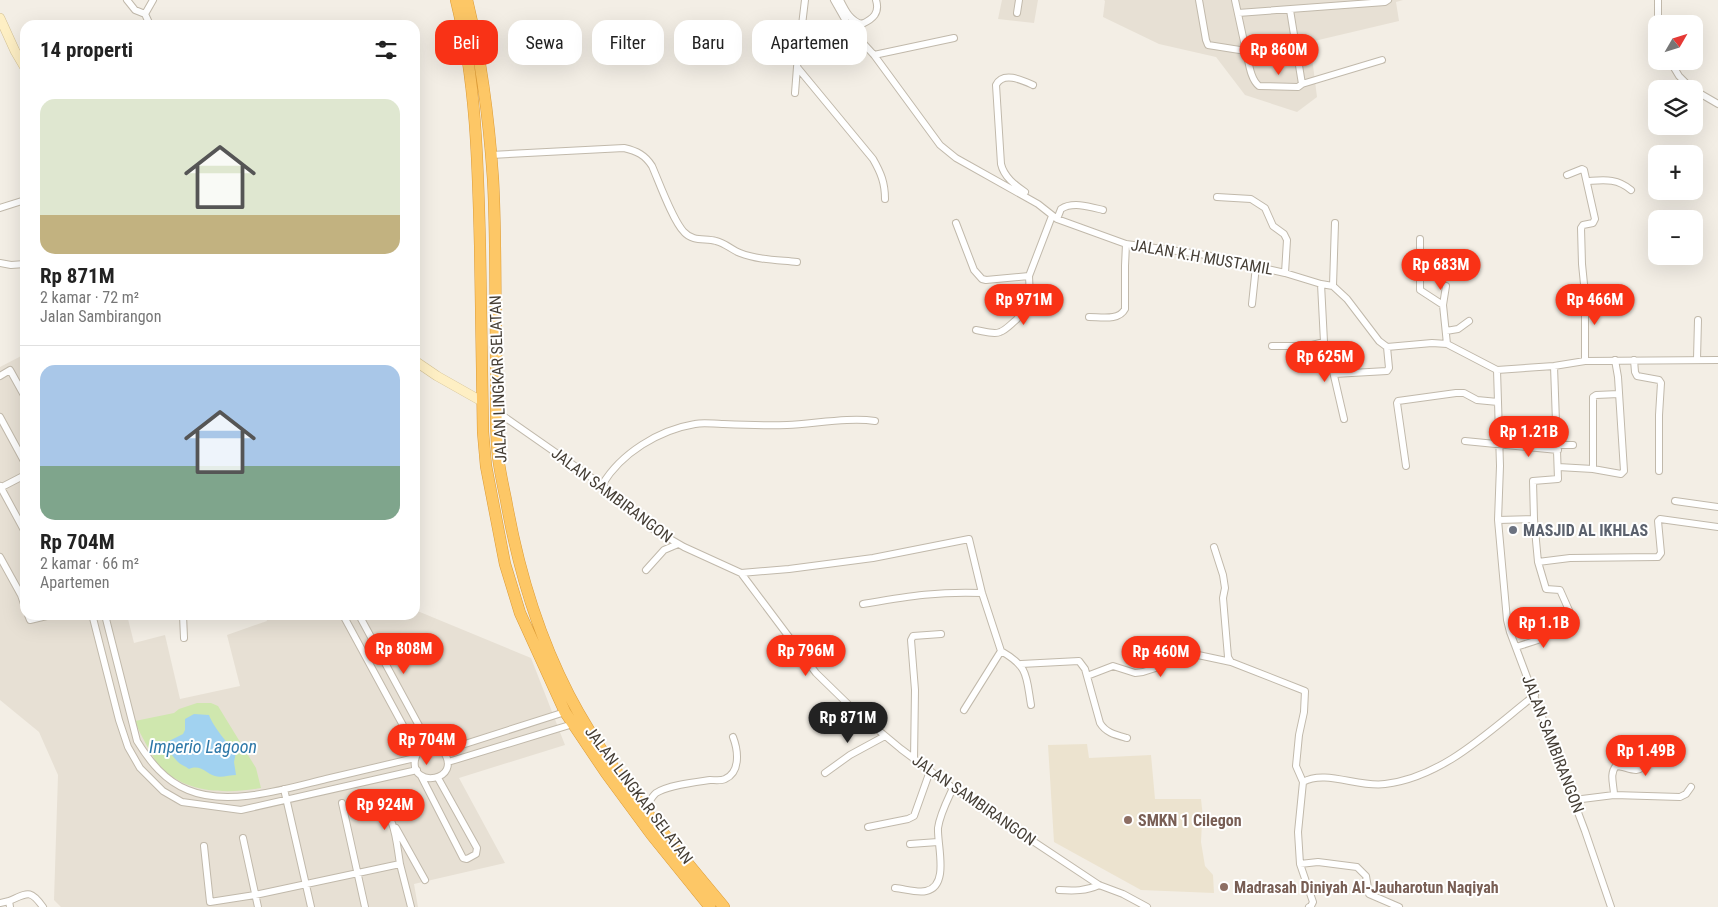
<!DOCTYPE html>
<html lang="id">
<head>
<meta charset="utf-8">
<style>
	:root { --surface:#fff; --page:#f6f6f6; --text:#222; --muted:#767676; --line:#e0e0e0; --accent:#f93216 }
	body { margin:0; font-family:"Roboto Condensed",sans-serif; background:var(--page); color:var(--text); height:100vh; display:flex; flex-direction:column; font-size:19px; white-space:nowrap }
	* { box-sizing:border-box; margin:0 }
	p { font-size:16px; color:var(--muted) }
	.icon { flex:none; width:28px; height:28px; fill:none; stroke:currentColor; stroke-width:2; stroke-linecap:round; stroke-linejoin:round }
	.map { position:relative; flex:1; overflow:hidden }
	.sheet { position:absolute; left:20px; top:20px; width:400px; height:600px; display:flex; flex-direction:column; background:var(--surface); border-radius:15px; box-shadow:0 5px 20px #0002 }
	.sheet>* { flex:none }
	.banner { position:absolute; left:435px; top:20px; width:475px; height:45px; display:flex; gap:10px }
	.needle { width:32px; rotate:51deg }
	.fabs { position:absolute; left:1648px; top:15px; display:grid; gap:10px }
	.fabs a { display:grid; place-items:center; width:55px; height:55px; border-radius:10px; background:var(--surface); box-shadow:0 5px 20px #0002; font-size:25px }
	.price { position:absolute; translate:-50% -42px; padding:0 11px; border-radius:18px; background:var(--accent); color:#fff; font-size:16px; line-height:32px; filter:drop-shadow(0 1px 2px #0008) }
	.price::after { content:''; position:absolute; left:50%; top:30px; width:15px; height:11px; margin-left:-8px; background:inherit; clip-path:polygon(0 0,100% 0,50% 100%) }
	.price.current { background:#222; color:#fff }
	ul { padding:0; list-style:none }
	li { display:grid; align-content:center; gap:10px; height:265px; padding:0 20px }
	li+li { border-top:1px solid var(--line) }
	li span { display:grid; place-items:center; height:155px; border-radius:15px; color:#555 }
	li>.icon { margin-inline-start:auto }
	span .icon { width:90px; height:90px; fill:#fffc; stroke-width:1 }
	li b { font-size:21px }
	h2 { display:flex; justify-content:space-between; align-items:center; height:60px; padding:0 20px; font-size:21px }
	.pill { padding:0 18px; border-radius:15px; background:var(--surface); box-shadow:0 5px 20px #0002; font-size:18px; line-height:45px }
	.pill.current { background:var(--accent); color:#fff }
	.map>svg:first-child { display:block }
	.residential { fill:#e7e0d4 }
	.education { fill:#ece3cf }
	.green { fill:#cfe7ae }
	.water { fill:#a1d2f0 }
	.lines { fill:none; stroke-linecap:round; stroke-linejoin:round }
	.street-casing { stroke:#c1b9ab; stroke-width:8 }
	.secondary-casing { stroke:#d3c195; stroke-width:10 }
	.highway-casing { stroke:#dc9b36; stroke-width:12 }
	.street { stroke:#fff; stroke-width:6 }
	.secondary { stroke:#feefc4; stroke-width:9 }
	.highway { stroke:#fdc766; stroke-width:11 }
	.worship-dot { fill:#6b7280; stroke:#fff; stroke-width:2 }
	.education-dot { fill:#8d6e63; stroke:#fff; stroke-width:2 }
	.labels { text-anchor:middle; dominant-baseline:central; stroke-width:4; stroke-linejoin:round; paint-order:stroke }
	.street-label { font-size:16px; fill:#453e35; stroke:#fff }
	.worship-label { font-size:16px; font-weight:bold; fill:#5b616d; stroke:#fff; text-anchor:start }
	.education-label { font-size:16px; font-weight:bold; fill:#785e54; stroke:#fff; text-anchor:start }
	.water-label { font-size:18px; font-style:italic; fill:#2e78a8; stroke:#fff }
</style>
</head>
<body>
<div class="map">
<svg width="1718" height="907" viewBox="0 0 1718 907">
	<rect width="100%" height="100%" fill="#f3eee5"/>
	<path class="residential" d="M1002,0H1038L1034,23L998,19Z
		M1104,0H1403L1396,2L1399,21L1310,42L1317,97L1297,112L1245,95L1216,57L1159,44L1103,17L1105,1Z
		M25,354V615H127L134,643L165,635L180,699L240,686L227,635L267,621L265,615H415V610L531,658L565,745L459,778L505,863L414,884L418,907H61L54,900L58,775L39,732L0,700V367Z"/>
	<path class="education" d="M1087,744L1089,758L1151,755L1155,799H1201L1203,818L1202,822L1201,842L1205,866L1213,875L1214,893L1141,890L1054,842L1048,745Z"/>
	<path class="green" d="M197,703H211L218,706L256,768L261,788C227,794 186,794 159,766C154,760 151,752 147,746C143,738 138,730 135,721L174,713L179,709Z"/>
	<path class="water" d="M194,714L209,715C213,726 228,745 236,752L234,762L236,775C230,775 221,778 215,776C205,773 201,764 189,769C185,766 181,765 178,762C174,758 166,748 165,743L183,734L185,730V719Z"/>
	<g class="lines">
		<g class="street-casing">
			<path id="street" d="M127,0L135,10L145,14L150,25
				M805,0L797,67L873,159C881,173 885,183 885,199
				M834,0L851,30L874,55L940,145L956,158L1038,204L1057,219L1126,244L1206,255L1285,273L1321,284L1333,286L1347,299L1379,341L1387,347L1432,343L1447,344L1497,370L1554,366L1585,361L1718,360
				M840,0C845,10 850,21 862,24C873,19 880,13 876,0
				M1199,0L1206,40L1208,45L1246,51C1249,62 1250,79 1259,86L1298,87L1302,84L1290,10
				M1235,0L1246,51L1295,42
				M1658,0V24
				M1017,13L1019,0
				M1238,13L1385,2L1388,0
				M145,14L153,0
				M874,55L954,38
				M1670,61L1679,76L1692,89
				M1302,84L1382,60
				M1694,90L1718,104
				M795,93L797,67
				M491,155L624,148C637,151 645,155 652,166C659,182 673,221 684,232C693,242 705,238 716,241C725,243 732,250 740,253C758,260 778,260 797,262
				M1567,175L1582,169L1584,170L1595,219L1593,223L1583,225L1581,228L1582,264L1586,304
				M1588,181C1604,180 1617,178 1631,190
				M1025,192C1015,185 1004,177 1001,164L996,85C1003,71 1022,80 1033,85
				M1217,197L1251,199L1265,208L1273,226L1284,234L1287,240L1285,273
				M0,208L25,200
				M1057,219L1061,209C1073,201 1091,207 1103,210
				M956,223L974,270L982,279L986,280L1029,276L1052,216
				M1420,239V290L1443,305L1447,344
				M0,263L11,265L25,264
				M1333,286L1335,223
				M1252,304L1256,266
				M1443,305L1446,286
				M1089,317C1101,317 1119,321 1125,309V266L1126,244
				M976,330C983,331 994,335 1000,332C1006,330 1011,324 1016,320C1032,303 1030,299 1029,276
				M1446,331L1458,329L1469,321
				M1324,342L1329,354L1344,419
				M1272,346H1308L1324,342L1321,284
				M1697,359L1698,320
				M1634,360L1635,372L1637,376L1659,380L1661,383L1659,415V471
				M1585,361V306L1588,303L1616,302
				M1497,370L1500,466L1498,520L1507,620L1510,632L1585,831L1611,907
				M1334,374L1387,371L1389,368L1387,347
				M0,376L10,370L25,397
				M496,411L602,485L653,529L684,547L741,573L816,673L854,710L901,749L953,788L1099,885L1123,894L1147,907
				M0,417L25,463
				M1465,441L1558,450
				M1558,445H1573
				M1406,466L1397,403L1398,401L1456,393H1464L1477,400L1498,402
				M1558,467L1593,469V397L1596,395L1619,394
				M1593,469L1621,474L1624,471L1618,377L1615,360
				M602,485C621,453 659,430 695,424C704,422 714,424 722,424C744,425 765,426 787,425C814,424 849,417 875,421
				M0,486L25,532
				M0,488L25,475
				M1675,501L1718,507
				M1534,519L1533,481L1558,479L1554,366
				M1498,520L1534,519L1538,562L1570,558L1658,557L1661,553L1658,521L1660,519L1718,527
				M1214,547L1223,575L1225,588L1223,598L1228,657L1231,662L1305,691L1304,712L1299,735L1296,766L1303,782L1298,832L1300,864L1313,902L1311,906L1309,907
				M0,557L21,595L25,607
				M646,570L664,550L678,544
				M741,573L789,569L873,558L969,539L982,593L1001,651L964,710
				M863,604C905,597 938,591 982,593
				M28,615L30,620L51,615
				M105,615L137,741C150,762 165,781 188,790C228,807 285,789 326,779C356,772 386,765 415,758
				M183,615L184,638
				M343,615L418,753
				M359,615L430,746
				M93,618L119,720L128,747L140,768L163,791L182,802L241,810L417,770
				M1516,647L1538,640L1542,631L1572,617L1560,590L1546,589L1538,562
				M1001,651C1029,667 1026,676 1031,705
				M1021,664L1079,661L1085,669L1100,723C1106,733 1116,735 1127,738
				M1087,676L1113,666L1135,673L1143,672L1162,666L1174,656L1184,652L1231,662
				M443,751C464,781 410,789 415,760C418,745 433,745 443,751L565,712
				M914,760L915,690L911,640L913,636L941,634
				M448,762L573,724
				M825,773L850,755L885,736
				M421,776L463,858L467,859L476,854L477,848L438,778
				M1303,782C1325,769 1359,788 1385,784C1444,777 1490,730 1535,695
				M284,789L311,907
				M373,795C396,820 395,832 400,864
				M1614,795C1614,785 1609,774 1616,766C1623,766 1629,770 1636,770C1649,768 1650,753 1649,743
				M1574,800L1614,795L1680,797L1686,794L1691,787
				M342,803L365,907
				M645,809C648,804 652,796 656,793C668,785 696,782 710,780C715,780 721,781 725,779C741,772 738,750 733,737
				M868,827L908,819L914,816L930,771
				M396,828L425,880
				M243,838L258,907
				M910,844L938,842
				M204,846L210,902L255,895L400,864L411,907
				M1300,864L1318,862L1357,867L1366,876L1369,894L1399,907
				M895,888C905,889 917,893 926,891C950,886 937,845 938,828C940,814 947,801 953,788
				M1059,890C1074,891 1086,891 1099,885
				M9,901C28,893 30,889 43,907
				M0,903L9,901L10,907"/>
		</g>
		<g class="secondary-casing">
			<path id="secondary" d="M0,18L15,51L25,68
				M415,361L437,376L483,402"/>
		</g>
		<g class="highway-casing">
			<path id="highway" d="M456,0C476,80 478,163 480,246C481,308 482,370 483,432L486,466L505,564L520,613L565,712L606,773L651,834L710,907
				M467,0C481,58 489,119 493,179C496,232 495,286 496,340C497,379 494,418 498,457C500,471 503,486 506,500C518,568 537,633 569,695C608,770 670,842 724,907"/>
		</g>
		<use href="#street" class="street"/>
		<use href="#secondary" class="secondary"/>
		<use href="#highway" class="highway"/>
	</g>
	<circle class="worship-dot" cx="1513" cy="530" r="5"/>
	<g class="education-dot">
		<circle cx="1128" cy="820" r="5"/>
		<circle cx="1224" cy="887" r="5"/>
	</g>
	<g class="labels">
		<g class="street-label">
			<text transform="translate(1202 257) rotate(10)">JALAN K.H MUSTAMIL</text>
			<text transform="translate(498 379) rotate(-92)">JALAN LINGKAR SELATAN</text>
			<text transform="translate(612 495) rotate(37)">JALAN SAMBIRANGON</text>
			<text transform="translate(1553 744) rotate(69)">JALAN SAMBIRANGON</text>
			<text transform="translate(639 795) rotate(53)">JALAN LINGKAR SELATAN</text>
			<text transform="translate(974 800) rotate(35)">JALAN SAMBIRANGON</text>
		</g>
		<g class="worship-label">
			<text x="1523" y="530">MASJID AL IKHLAS</text>
		</g>
		<g class="education-label">
			<text x="1138" y="820">SMKN 1 Cilegon</text>
			<text x="1234" y="887">Madrasah Diniyah Al-Jauharotun Naqiyah</text>
		</g>
		<g class="water-label">
			<text x="203" y="746">Imperio Lagoon</text>
		</g>
	</g>
</svg>
<div class="fabs">
<a><svg class="needle" viewBox="-14 -14 28 28"><path d="M0-13l5 13h-10z" fill="#e53935"/><path d="M0 13l5-13h-10z" fill="#767676"/></svg></a>
<a><svg class="icon" aria-label="layers" viewBox="0 0 24 24"><path d="M12 4l9 5-9 5-9-5zM3 14l9 5 9-5"/></svg></a>
<a>+</a>
<a>−</a>
</div>
<b class="price" style="left:1279px;top:76px">Rp 860M</b>
<b class="price" style="left:1441px;top:291px">Rp 683M</b>
<b class="price" style="left:1024px;top:326px">Rp 971M</b>
<b class="price" style="left:1595px;top:326px">Rp 466M</b>
<b class="price" style="left:1325px;top:383px">Rp 625M</b>
<b class="price" style="left:1529px;top:458px">Rp 1.21B</b>
<b class="price" style="left:1544px;top:649px">Rp 1.1B</b>
<b class="price" style="left:404px;top:675px">Rp 808M</b>
<b class="price" style="left:806px;top:677px">Rp 796M</b>
<b class="price" style="left:1161px;top:678px">Rp 460M</b>
<b class="price current" style="left:848px;top:744px">Rp 871M</b>
<b class="price" style="left:427px;top:766px">Rp 704M</b>
<b class="price" style="left:1646px;top:777px">Rp 1.49B</b>
<b class="price" style="left:385px;top:831px">Rp 924M</b>
<div class="banner">
<a class="pill current">Beli</a>
<a class="pill">Sewa</a>
<a class="pill">Filter</a>
<a class="pill">Baru</a>
<a class="pill">Apartemen</a>
</div>
<section class="sheet">
<h2>14 properti<svg class="icon" aria-label="filters" viewBox="0 0 24 24"><path d="M4 7h16M4 17h16"/><circle cx="9" cy="7" r="2"/><circle cx="15" cy="17" r="2"/></svg></h2>
<ul>
<li><span style="background:linear-gradient(#dfe7d0 75%,#c2b280 0)"><svg class="icon" aria-label="home" viewBox="0 0 24 24"><path d="M3 11l9-7 9 7M6 9v11h12V9"/></svg></span><div><b>Rp 871M</b><p>2 kamar · 72 m²</p><p>Jalan Sambirangon</p></div></li>
<li><span style="background:linear-gradient(#a9c7e8 65%,#7fa58c 0)"><svg class="icon" aria-label="home" viewBox="0 0 24 24"><path d="M3 11l9-7 9 7M6 9v11h12V9"/></svg></span><div><b>Rp 704M</b><p>2 kamar · 66 m²</p><p>Apartemen</p></div></li>
</ul>
</section>
</div>
</body>
</html>
